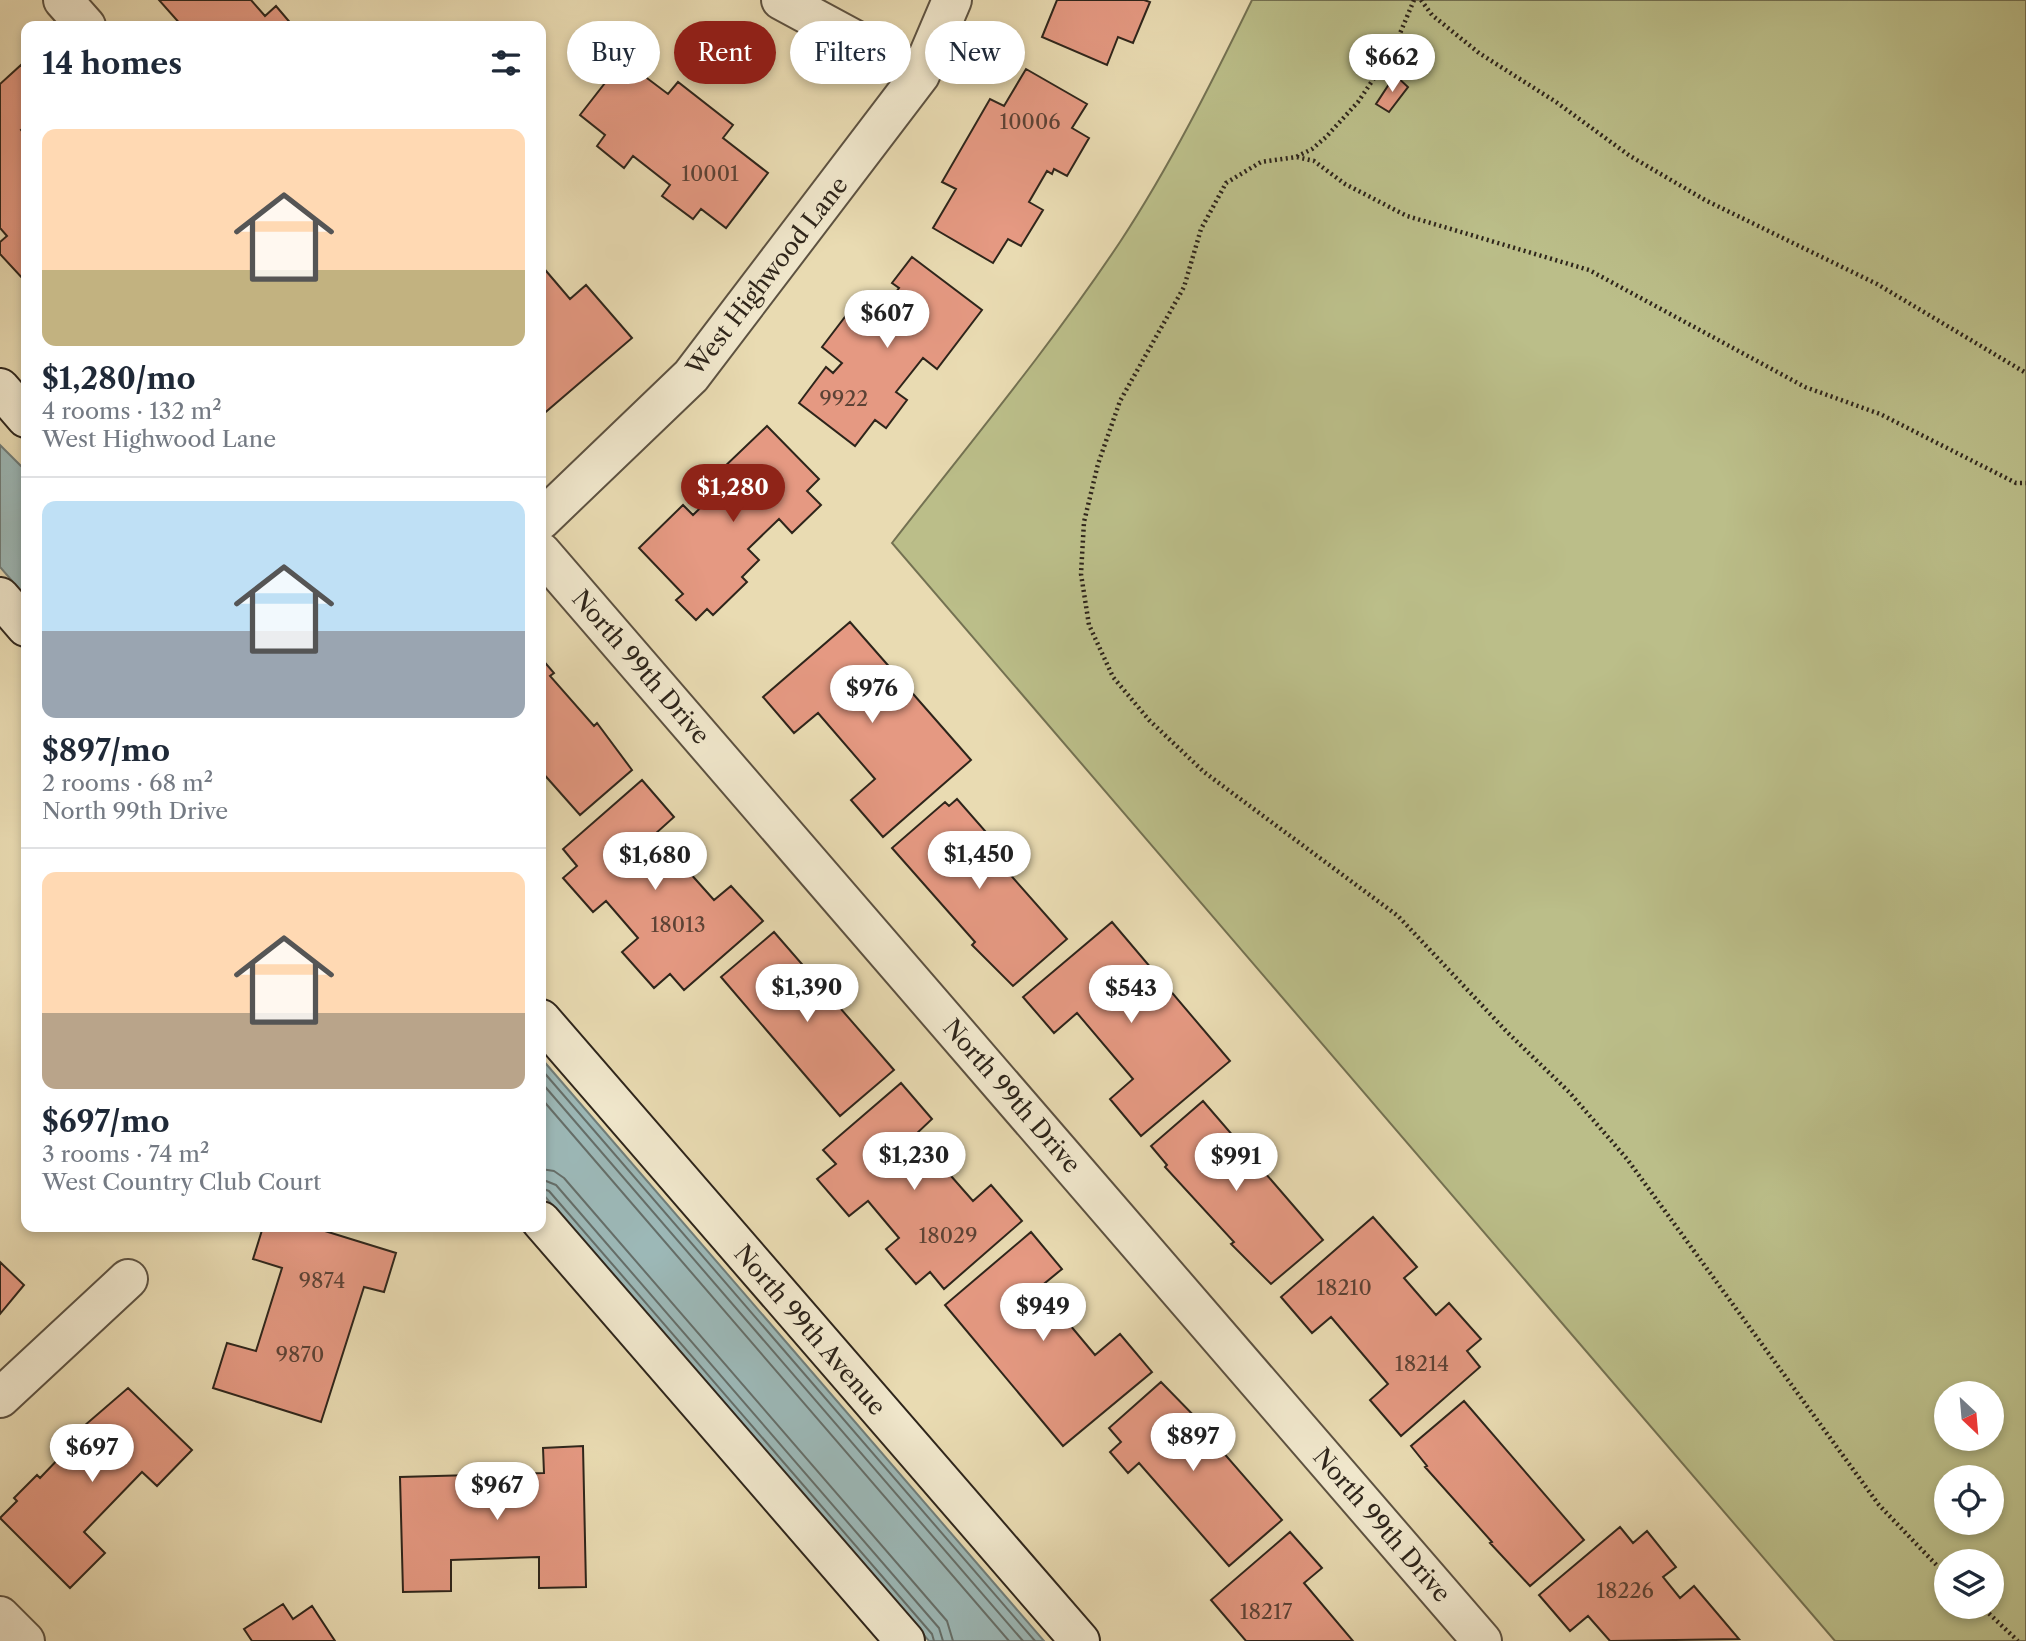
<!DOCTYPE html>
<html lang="en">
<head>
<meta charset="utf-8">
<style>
	:root { --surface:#fff; --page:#f2f2f3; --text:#1f2937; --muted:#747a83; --line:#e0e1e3; --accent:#8f2418 }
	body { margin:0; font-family:"Libre Caslon Text",serif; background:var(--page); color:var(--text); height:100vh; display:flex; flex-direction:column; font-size:26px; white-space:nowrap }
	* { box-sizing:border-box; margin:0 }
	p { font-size:23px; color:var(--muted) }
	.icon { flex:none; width:38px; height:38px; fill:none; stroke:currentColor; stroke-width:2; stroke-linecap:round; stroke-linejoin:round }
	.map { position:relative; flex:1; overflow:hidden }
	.side { position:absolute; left:21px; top:21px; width:525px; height:1211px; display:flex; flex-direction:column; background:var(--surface); border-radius:14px; box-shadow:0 4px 10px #0003 }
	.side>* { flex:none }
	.top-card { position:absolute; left:567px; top:21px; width:665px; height:63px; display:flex; gap:14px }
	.needle { width:46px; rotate:154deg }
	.controls { position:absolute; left:1934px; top:1381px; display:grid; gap:14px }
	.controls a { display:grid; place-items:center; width:70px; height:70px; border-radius:50%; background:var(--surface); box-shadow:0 4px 10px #0003; font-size:35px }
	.price { position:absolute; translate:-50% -60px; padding:0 16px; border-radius:24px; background:#fff; color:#222; font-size:23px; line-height:46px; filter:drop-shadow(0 2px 4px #0008) }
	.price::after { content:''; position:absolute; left:50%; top:42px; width:21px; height:16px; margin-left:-10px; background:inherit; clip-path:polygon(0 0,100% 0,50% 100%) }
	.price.active { background:var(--accent); color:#fff }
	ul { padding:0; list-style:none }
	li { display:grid; align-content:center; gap:14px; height:371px; padding:0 21px }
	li+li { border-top:2px solid var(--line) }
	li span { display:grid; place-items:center; height:217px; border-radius:14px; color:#555 }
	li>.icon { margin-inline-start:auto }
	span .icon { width:126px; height:126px; fill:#fffc; stroke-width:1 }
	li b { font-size:30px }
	h2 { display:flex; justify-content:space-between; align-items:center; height:84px; padding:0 21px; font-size:30px }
	.chip { padding:0 24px; border-radius:32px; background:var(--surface); box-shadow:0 4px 10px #0003; font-size:24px; line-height:63px }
	.chip.active { background:var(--accent); color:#fff }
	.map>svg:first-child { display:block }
	.green { fill:#bbbe89; stroke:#747252; stroke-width:2; fill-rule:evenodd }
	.water { fill:#9cb8b7; stroke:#707d79; stroke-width:2 }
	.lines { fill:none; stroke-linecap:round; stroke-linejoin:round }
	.shore { stroke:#656e69; stroke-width:2 }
	.building { fill:#e59982; stroke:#2e251b; stroke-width:2 }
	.minor-casing { stroke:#5d5241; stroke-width:42 }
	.secondary-casing { stroke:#2e251b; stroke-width:42 }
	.path { stroke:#2e251b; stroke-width:4.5; stroke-dasharray:2 3.5; stroke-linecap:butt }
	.minor { stroke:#f1e8cd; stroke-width:38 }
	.secondary { stroke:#f1e8cd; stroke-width:38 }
	.labels { text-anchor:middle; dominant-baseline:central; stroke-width:7; stroke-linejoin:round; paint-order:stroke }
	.number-label { font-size:21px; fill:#5c4235 }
	.street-label { font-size:24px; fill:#2e251b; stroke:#f1e8cd }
</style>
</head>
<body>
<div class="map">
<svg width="2026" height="1641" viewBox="0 0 2026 1641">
	<rect width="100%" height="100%" fill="#e9dbb2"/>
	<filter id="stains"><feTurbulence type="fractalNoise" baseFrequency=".00286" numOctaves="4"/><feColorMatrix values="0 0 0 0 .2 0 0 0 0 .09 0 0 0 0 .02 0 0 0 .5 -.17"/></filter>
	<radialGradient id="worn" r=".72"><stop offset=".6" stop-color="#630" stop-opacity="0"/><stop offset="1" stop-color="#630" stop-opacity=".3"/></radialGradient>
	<path class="green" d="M1252,0H2026V1641H1835L892,543C969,444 1050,347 1120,242C1170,166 1212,82 1252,0ZM1946,1393H1992V1438H1946ZM1946,1477H1992V1522H1946ZM1946,1561H1992V1606H1946Z"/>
	<path class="water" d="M0,445L26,471V597L0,567Z
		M541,1058L1044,1641H929L541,1192Z"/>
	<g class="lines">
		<path class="shore" d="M541,1069L1035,1641
			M541,1082L1023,1641
			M541,1098L1009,1641
			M541,1169L554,1171L564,1178L947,1621L953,1641
			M541,1179L556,1185L939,1628L943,1641
			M541,1188L549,1191L932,1634L934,1641"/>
	</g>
	<path class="building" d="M159,0H251L265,16L276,6L293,26H182Z
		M1057,0H1144L1150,2L1133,43L1118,37L1107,65L1042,37Z
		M623,60L668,94L678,82L733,125L723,138L768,173L726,228L701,209L693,219L662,196L670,185L633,156L624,168L597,146L605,135L580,115Z
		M21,65L26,70V126L21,130L26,136L24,280L0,254V242L7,236L0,228V84Z
		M1026,69L1087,104L1072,128L1089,138L1067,176L1054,169L1052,174L1047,171L1029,202L1043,210L1021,246L1008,239L993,263L933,228L956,189L942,182L990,99L1004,106Z
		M1395,75L1408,87L1389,112L1376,104Z
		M912,257L982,310L937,369L923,358L896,392L907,400L886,428L875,420L855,446L799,403L826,367L833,373L842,363L822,347L864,292L884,307L899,288L892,283Z
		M541,265L570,299L586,285L632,338L541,416Z
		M767,426L819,479L807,491L821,505L792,533L779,519L748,549L759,560L742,577L747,582L713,615L707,609L696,620L676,600L683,594L639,548L683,505L693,515L730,479L721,470Z
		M850,622L971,760L883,837L851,800L875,779L818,713L794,733L763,697Z
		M541,658L554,673L550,676L594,726L597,723L632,770L580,815L541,771Z
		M642,780L674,817L655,834L714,900L731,886L763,921L684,990L670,974L654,988L622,952L638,938L606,901L593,912L563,878L577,866L563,849Z
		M957,799L993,840L985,846L1067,939L1013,986L972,945L975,942L892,848L945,802L949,806Z
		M1112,922L1230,1061L1141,1136L1110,1099L1133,1079L1077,1013L1054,1033L1023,997Z
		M774,932L894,1070L840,1116L721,977Z
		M901,1083L932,1119L915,1135L973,1201L991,1185L1022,1221L944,1289L930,1272L916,1284L886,1249L899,1238L868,1201L849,1216L817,1179L836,1164L823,1150Z
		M1203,1101L1323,1240L1271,1284L1231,1244L1234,1242L1165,1167L1167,1165L1151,1146Z
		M1373,1217L1417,1267L1404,1278L1436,1315L1449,1303L1481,1339L1467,1351L1480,1367L1401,1436L1370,1400L1388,1384L1331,1317L1312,1333L1281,1297Z
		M263,1227H312L396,1253L384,1292L364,1287L321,1422L213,1388L227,1343L256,1351L282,1268L253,1259Z
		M1031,1232L1062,1269L1039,1288L1095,1355L1120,1334L1152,1372L1063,1446L945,1305Z
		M0,1262L24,1285L0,1314Z
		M1161,1382L1203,1425L1201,1427L1282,1520L1229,1566L1139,1463L1128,1473L1110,1452L1121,1442L1109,1428Z
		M128,1388L192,1450L157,1486L142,1472L84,1532L105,1553L70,1588L0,1518L17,1501L14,1498L37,1475L40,1478L87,1429L84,1426Z
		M1464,1401L1584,1540L1530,1586L1490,1543L1492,1542L1425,1467L1427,1466L1411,1446Z
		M583,1446L586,1587L539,1588V1557L451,1560V1591L403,1592L400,1477L544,1473L543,1448Z
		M1620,1527L1633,1543L1647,1531L1676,1567L1663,1577L1680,1598L1694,1586L1739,1639L1610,1641L1588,1616L1570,1631L1539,1595Z
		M1290,1532L1322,1568L1304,1583L1353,1641H1246L1211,1600Z
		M283,1604L293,1619L312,1606L335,1641H252L244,1629Z"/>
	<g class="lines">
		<g class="minor-casing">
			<path id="minor" d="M63,0L86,26
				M781,0L920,75
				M541,520L691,376L920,75L952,0
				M541,552L1482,1641
				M0,1398L128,1279
				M0,1616L25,1641"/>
		</g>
		<g class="secondary-casing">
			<path id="secondary" d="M0,388L26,418
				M0,597L26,627
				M541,1019L1080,1641
				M541,1221L905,1641"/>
		</g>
		<path class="path" d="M1414,0L1393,50L1358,102L1326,137L1312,149L1296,157L1261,162L1226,183L1201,229L1184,287L1120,401L1098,464L1084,522L1081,574L1089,625L1113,677L1149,720L1204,772L1398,916L1508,1033L1569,1092L1627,1159L1879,1505L1946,1575
			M1421,0L1432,15L1479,53L1556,102L1630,156L1705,200L1877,284L2026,373
			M1297,157L1314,161L1345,184L1407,216L1589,270L1805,387L1880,414L2016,483H2026
			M1981,1606L2018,1641"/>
		<use href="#minor" class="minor"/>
		<use href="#secondary" class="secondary"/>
	</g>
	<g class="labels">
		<g class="number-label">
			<text x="1030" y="121">10006</text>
			<text x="710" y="173">10001</text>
			<text x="844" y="398">9922</text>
			<text x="678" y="924">18013</text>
			<text x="948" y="1235">18029</text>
			<text x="322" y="1280">9874</text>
			<text x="1344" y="1287">18210</text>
			<text x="300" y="1354">9870</text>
			<text x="1422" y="1363">18214</text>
			<text x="1625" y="1590">18226</text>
			<text x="1266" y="1611">18217</text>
		</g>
		<g class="street-label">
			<text transform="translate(767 276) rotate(-52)">West Highwood Lane</text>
			<text transform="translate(641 667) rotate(49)">North 99th Drive</text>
			<text transform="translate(1012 1096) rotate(49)">North 99th Drive</text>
			<text transform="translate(810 1330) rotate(49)">North 99th Avenue</text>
			<text transform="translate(1382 1525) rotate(49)">North 99th Drive</text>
		</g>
	</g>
	<rect width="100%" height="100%" filter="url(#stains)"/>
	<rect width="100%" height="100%" fill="url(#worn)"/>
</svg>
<div class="controls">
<a><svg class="needle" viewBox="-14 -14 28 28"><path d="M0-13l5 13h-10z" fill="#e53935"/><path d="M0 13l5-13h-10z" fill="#747a83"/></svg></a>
<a><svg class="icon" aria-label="locate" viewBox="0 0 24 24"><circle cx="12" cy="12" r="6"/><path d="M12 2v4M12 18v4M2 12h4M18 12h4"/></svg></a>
<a><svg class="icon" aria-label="layers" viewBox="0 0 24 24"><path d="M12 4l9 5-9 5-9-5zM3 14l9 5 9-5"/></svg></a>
</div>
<b class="price" style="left:1392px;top:94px">$662</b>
<b class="price" style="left:887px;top:350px">$607</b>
<b class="price active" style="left:733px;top:524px">$1,280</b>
<b class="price" style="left:872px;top:725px">$976</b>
<b class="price" style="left:979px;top:891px">$1,450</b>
<b class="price" style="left:655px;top:892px">$1,680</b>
<b class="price" style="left:807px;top:1024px">$1,390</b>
<b class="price" style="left:1131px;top:1025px">$543</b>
<b class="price" style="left:914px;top:1192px">$1,230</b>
<b class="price" style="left:1236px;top:1193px">$991</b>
<b class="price" style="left:1043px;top:1343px">$949</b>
<b class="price" style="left:1193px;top:1473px">$897</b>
<b class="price" style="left:92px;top:1484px">$697</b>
<b class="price" style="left:497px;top:1522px">$967</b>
<div class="top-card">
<a class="chip">Buy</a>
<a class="chip active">Rent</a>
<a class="chip">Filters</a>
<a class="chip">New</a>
</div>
<section class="side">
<h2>14 homes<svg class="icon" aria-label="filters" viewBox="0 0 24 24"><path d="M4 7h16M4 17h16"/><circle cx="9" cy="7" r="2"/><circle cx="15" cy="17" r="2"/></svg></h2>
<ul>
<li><span style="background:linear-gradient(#ffd9b3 65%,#c2b280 0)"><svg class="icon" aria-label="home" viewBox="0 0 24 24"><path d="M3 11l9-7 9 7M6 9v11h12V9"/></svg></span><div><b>$1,280/mo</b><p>4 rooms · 132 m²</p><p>West Highwood Lane</p></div></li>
<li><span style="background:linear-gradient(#bfe0f5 60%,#9aa5b1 0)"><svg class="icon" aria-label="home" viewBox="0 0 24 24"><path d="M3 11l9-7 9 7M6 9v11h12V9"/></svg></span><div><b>$897/mo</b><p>2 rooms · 68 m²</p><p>North 99th Drive</p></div></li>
<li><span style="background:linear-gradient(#ffd9b3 65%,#b9a48a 0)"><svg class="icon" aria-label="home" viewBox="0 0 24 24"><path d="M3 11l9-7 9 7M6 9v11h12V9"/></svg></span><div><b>$697/mo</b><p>3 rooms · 74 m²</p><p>West Country Club Court</p></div></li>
</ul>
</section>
</div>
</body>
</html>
